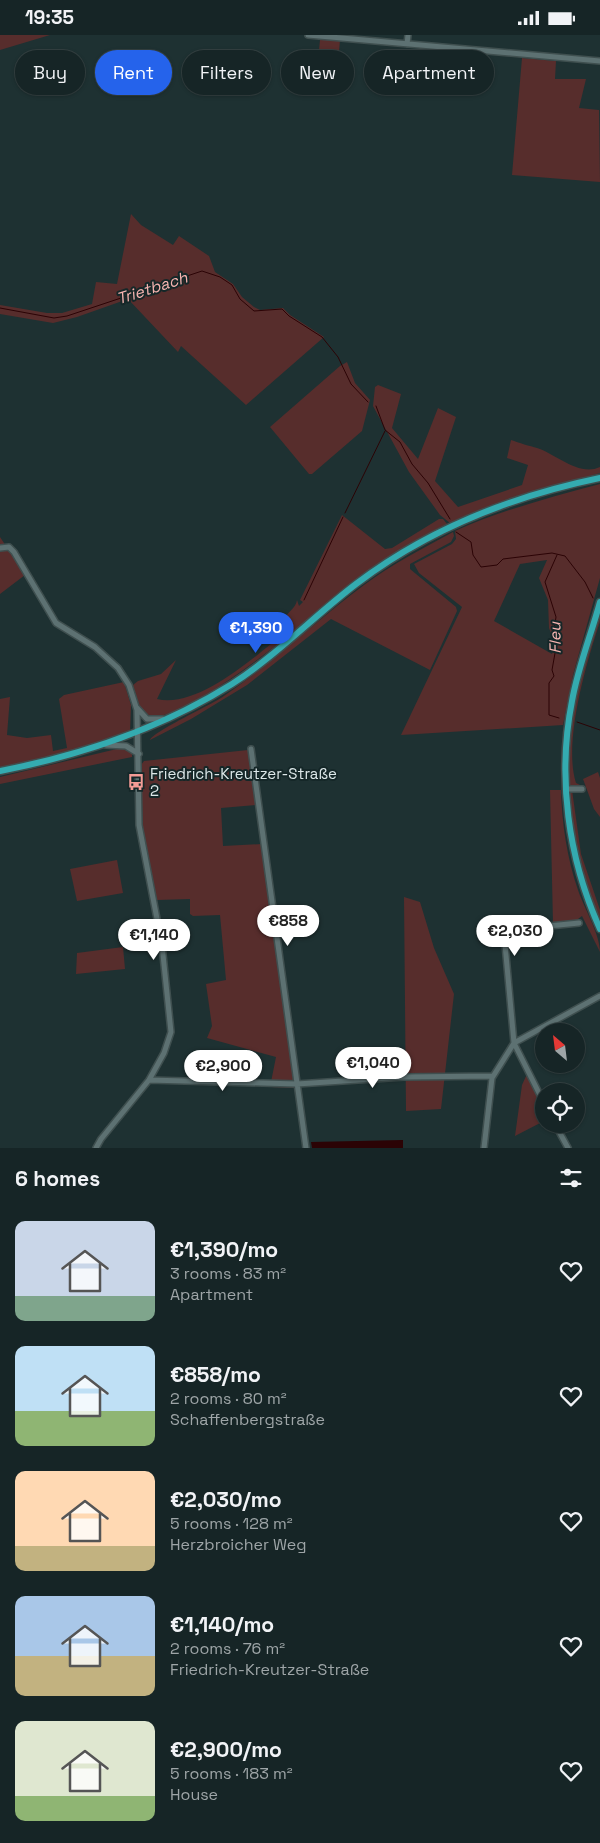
<!DOCTYPE html>
<html lang="en">
<head>
<meta charset="utf-8">
<style>
	:root { --surface:#162526; --page:#1f2d2e; --text:#f1f3f6; --muted:#9ea5a7; --line:#354243; --accent:#2563eb }
	body { margin:0; font-family:"Space Grotesk",sans-serif; background:var(--page); color:var(--text); height:100vh; display:flex; flex-direction:column; font-size:19px; white-space:nowrap }
	* { box-sizing:border-box; margin:0 }
	p { font-size:16px; color:var(--muted) }
	.icon { flex:none; width:28px; height:28px; fill:none; stroke:currentColor; stroke-width:2; stroke-linecap:round; stroke-linejoin:round }
	.map { position:relative; height:1113px; overflow:hidden }
	.details { display:flex; flex-direction:column; background:var(--surface); flex:1 }
	.details>* { flex:none }
	.hud { position:absolute; left:15px; top:15px; width:570px; height:45px; display:flex; gap:10px }
	.needle { width:32px; rotate:332deg }
	.controls { position:absolute; left:535px; top:988px; display:grid; gap:10px }
	.controls a { display:grid; place-items:center; width:50px; height:50px; border-radius:50%; background:var(--surface); box-shadow:0 1px 4px #0004,0 0 0 1px var(--line); font-size:25px }
	.price { position:absolute; translate:-50% -42px; padding:0 11px; border-radius:18px; background:#fff; color:#222; font-size:16px; line-height:32px; filter:drop-shadow(0 1px 2px #0008) }
	.price::after { content:''; position:absolute; left:50%; top:30px; width:15px; height:11px; margin-left:-8px; background:inherit; clip-path:polygon(0 0,100% 0,50% 100%) }
	.price.current { background:var(--accent); color:#fff }
	ul { padding:0; list-style:none }
	li { display:flex; align-items:center; gap:15px; height:125px; padding:0 15px }
	li span { display:grid; place-items:center; flex:none; width:140px; height:100px; border-radius:10px; color:#555 }
	li>.icon { margin-inline-start:auto }
	span .icon { width:60px; height:60px; fill:#fffc; stroke-width:1 }
	li b { font-size:21px }
	h2 { display:flex; justify-content:space-between; align-items:center; height:60px; padding:0 15px; font-size:21px }
	.tag { padding:0 18px; border-radius:22px; background:var(--surface); box-shadow:0 1px 4px #0004,0 0 0 1px var(--line); font-size:18px; line-height:45px }
	.tag.current { background:var(--accent); color:#fff }
	.status { display:flex; justify-content:space-between; align-items:center; height:35px; padding:0 25px; background:var(--surface); direction:ltr }
	.status svg { height:14px; fill:currentColor }
	.map>svg:first-child { display:block }
	.green { fill:#572d2c; fill-rule:evenodd }
	.water { fill:#2b0305 }
	.lines { fill:none; stroke-linecap:round; stroke-linejoin:round }
	.stream { stroke:#2b0305; stroke-width:1 }
	.minor-casing { stroke:#3f4f4f; stroke-width:8 }
	.major-casing { stroke:#3f4f4f; stroke-width:9 }
	.minor { stroke:#5d7172; stroke-width:5 }
	.major { stroke:#34abb0; stroke-width:6 }
	.labels { text-anchor:middle; dominant-baseline:central; stroke-width:4; stroke-linejoin:round; paint-order:stroke }
	.poi-label { font-size:15px; fill:#dde8e9; stroke:#152728; text-anchor:start }
	.water-label { font-size:16px; font-style:italic; fill:#f6b4b0; stroke:#152728 }
</style>
</head>
<body>
<div class="status"><b>19:35</b><svg viewBox="0 0 49 12"><path d="M0 12V9h3v3zM5 12V6h3v6zM10 12V3h3v9zM15 12V0h3v12zM26 1h20v11H26zM47 4h2v5h-2z"/></svg></div>
<div class="map">
<svg width="600" height="1113" viewBox="0 0 600 1113">
	<rect width="100%" height="100%" fill="#1e3132"/>
	<path class="green" d="M0,0H50L0,15Z
		M323,3L340,5L338,28L318,25L320,5Z
		M522,23L556,26L555,44H586L579,73L599,75L600,147L512,140Z
		M131,179L141,190L173,210L179,201L209,221L215,237L233,249L242,262L254,272L260,275L283,273L290,280L324,302L246,370L181,311L178,317L128,264L77,282L53,288L0,279V270L47,278H62L92,269L96,247L117,249Z
		M347,327L355,348L370,365L362,396L312,439H309L270,392L340,331Z
		M378,350L401,359L392,393L418,424L438,373L456,382L435,446L458,472L522,450L528,430L507,423L511,405C519,408 530,411 537,413C556,419 579,442 600,432V438L524,460L450,488L440,480L409,437L373,371L375,352Z
		M600,449V543L573,640L563,690L401,700L462,572L419,538L414,529L452,509L456,504L455,496C502,475 551,462 600,449ZM547,525L539,543L548,565L549,593L555,608L552,619L494,586L520,529Z
		M342,480L385,514L392,513L439,484H443L447,489C419,503 391,519 366,538C311,580 262,627 202,662C187,670 167,682 149,683L141,677L133,650L138,646L161,639L176,625L157,664C199,674 258,619 289,594L284,586C286,577 296,574 297,565L299,571L303,567L300,565Z
		M453,497L454,501L451,507L410,529V534L456,572L457,576L430,635L331,584L247,650L191,684L150,705C153,697 208,671 221,663C272,629 315,586 364,550C392,529 422,514 453,497Z
		M0,502L25,540L0,559Z
		M600,578V587C586,628 563,708 576,748L580,750L579,752H570C567,745 569,736 569,729C570,678 582,626 600,578Z
		M124,647L131,670L130,698L48,722L0,733V664L10,662L7,700L27,703L51,700L53,716L67,713L59,664L64,660Z
		M125,712L132,716V722L0,749V742Z
		M248,715L257,770L221,773L223,811L262,809L295,1053L270,1052L276,1022L207,1003L212,991L206,949L226,945L220,880L193,881L190,879V864L157,865L143,801L141,730L144,726Z
		M598,737L600,743V782L594,774L583,744Z
		M550,755H561C562,789 567,823 578,855C584,873 600,899 600,917L582,881L574,887L553,889Z
		M572,755L581,819L600,875V886C583,846 568,801 570,757Z
		M117,825L123,858L77,866L70,834Z
		M404,862L420,867L434,913L454,959L441,1074L406,1076Z
		M123,912L125,934L76,939L77,918Z
		M527,1039L544,1070V1086L515,1101L522,1050Z"/>
	<path class="water" d="M403,1105V1113H312L311,1107Z"/>
	<g class="lines">
		<path class="stream" d="M0,273L54,283L67,281L202,236L220,242L232,250L240,264L254,276L282,274L289,281L322,302L338,322L351,349L368,367
			M376,371L385,395L400,407L412,429L428,448L450,484
			M345,478L385,396
			M456,497L471,507L473,520L481,532L497,530L503,524L552,518L565,521L585,547L593,563
			M557,520L545,547L556,582L554,595L557,607L552,635L554,641L549,648V680L559,683
			M304,565L343,482
			M577,687L600,695"/>
		<g class="minor-casing">
			<path id="minor" d="M308,0L600,26
				M407,9L408,0
				M0,513L9,512L14,517L56,588L95,612L118,633L129,650L137,675L139,790L162,910L171,997L164,1018L149,1045L101,1104L96,1113
				M137,673L147,684H163
				M106,710L126,711L139,719
				M251,714L306,1113
				M566,754H582
				M149,1045L297,1049L404,1042L493,1041
				M544,1068L514,1008L504,898L508,895L579,888
				M555,1089L568,1113
				M484,1113L492,1043L514,1008L600,961"/>
		</g>
		<g class="major-casing">
			<path id="major" d="M600,567C591,600 578,632 572,666C557,742 568,823 600,894
				M0,736C83,720 160,694 232,649C277,620 314,581 356,549C427,495 513,461 600,443"/>
		</g>
		<use href="#minor" class="minor"/>
		<use href="#major" class="major"/>
	</g>
	<defs>
		<g id="bus-bare" transform="scale(1.35)"><path d="M-5-6H5V4H4V6H2V4H-2V6H-4V4H-5ZM-3.5-4V0h7V-4ZM-3.5 1.2v1.5H-2V1.2ZM2 1.2v1.5H3.5V1.2Z" fill="#f59c96" stroke="#152728" stroke-width="2.5" paint-order="stroke"/></g>
	</defs>
	<g fill-rule="evenodd">
		<use href="#bus-bare" x="136" y="747"/>
	</g>
	<g class="labels">
		<g class="poi-label">
			<text x="150" y="738">Friedrich-Kreutzer-Straße<tspan x="150" dy="17">2</tspan></text>
		</g>
		<g class="water-label">
			<text transform="translate(152 253) rotate(-18)">Trietbach</text>
			<text transform="translate(555 603) rotate(-91)">Fleu</text>
		</g>
	</g>
</svg>
<div class="controls">
<a><svg class="needle" viewBox="-14 -14 28 28"><path d="M0-13l5 13h-10z" fill="#e53935"/><path d="M0 13l5-13h-10z" fill="#9ea5a7"/></svg></a>
<a><svg class="icon" aria-label="locate" viewBox="0 0 24 24"><circle cx="12" cy="12" r="6"/><path d="M12 2v4M12 18v4M2 12h4M18 12h4"/></svg></a>
</div>
<b class="price current" style="left:256px;top:619px">€1,390</b>
<b class="price" style="left:288px;top:912px">€858</b>
<b class="price" style="left:515px;top:922px">€2,030</b>
<b class="price" style="left:154px;top:926px">€1,140</b>
<b class="price" style="left:373px;top:1054px">€1,040</b>
<b class="price" style="left:223px;top:1057px">€2,900</b>
<div class="hud">
<a class="tag">Buy</a>
<a class="tag current">Rent</a>
<a class="tag">Filters</a>
<a class="tag">New</a>
<a class="tag">Apartment</a>
</div>
</div>
<section class="details">
<h2>6 homes<svg class="icon" aria-label="filters" viewBox="0 0 24 24"><path d="M4 7h16M4 17h16"/><circle cx="9" cy="7" r="2"/><circle cx="15" cy="17" r="2"/></svg></h2>
<ul>
<li><span style="background:linear-gradient(#c9d6e8 75%,#7fa58c 0)"><svg class="icon" aria-label="home" viewBox="0 0 24 24"><path d="M3 11l9-7 9 7M6 9v11h12V9"/></svg></span><div><b>€1,390/mo</b><p>3 rooms · 83 m²</p><p>Apartment</p></div><svg class="icon" aria-label="heart" viewBox="0 0 24 24"><path d="M12 20l-8-8c-3-5 5-10 8-4 3-6 11-1 8 4z"/></svg></li>
<li><span style="background:linear-gradient(#bfe0f5 65%,#8fb573 0)"><svg class="icon" aria-label="home" viewBox="0 0 24 24"><path d="M3 11l9-7 9 7M6 9v11h12V9"/></svg></span><div><b>€858/mo</b><p>2 rooms · 80 m²</p><p>Schaffenbergstraße</p></div><svg class="icon" aria-label="heart" viewBox="0 0 24 24"><path d="M12 20l-8-8c-3-5 5-10 8-4 3-6 11-1 8 4z"/></svg></li>
<li><span style="background:linear-gradient(#ffd9b3 75%,#c2b280 0)"><svg class="icon" aria-label="home" viewBox="0 0 24 24"><path d="M3 11l9-7 9 7M6 9v11h12V9"/></svg></span><div><b>€2,030/mo</b><p>5 rooms · 128 m²</p><p>Herzbroicher Weg</p></div><svg class="icon" aria-label="heart" viewBox="0 0 24 24"><path d="M12 20l-8-8c-3-5 5-10 8-4 3-6 11-1 8 4z"/></svg></li>
<li><span style="background:linear-gradient(#a9c7e8 60%,#c2b280 0)"><svg class="icon" aria-label="home" viewBox="0 0 24 24"><path d="M3 11l9-7 9 7M6 9v11h12V9"/></svg></span><div><b>€1,140/mo</b><p>2 rooms · 76 m²</p><p>Friedrich-Kreutzer-Straße</p></div><svg class="icon" aria-label="heart" viewBox="0 0 24 24"><path d="M12 20l-8-8c-3-5 5-10 8-4 3-6 11-1 8 4z"/></svg></li>
<li><span style="background:linear-gradient(#dfe7d0 75%,#8fb573 0)"><svg class="icon" aria-label="home" viewBox="0 0 24 24"><path d="M3 11l9-7 9 7M6 9v11h12V9"/></svg></span><div><b>€2,900/mo</b><p>5 rooms · 183 m²</p><p>House</p></div><svg class="icon" aria-label="heart" viewBox="0 0 24 24"><path d="M12 20l-8-8c-3-5 5-10 8-4 3-6 11-1 8 4z"/></svg></li>
</ul>
</section>
</body>
</html>
